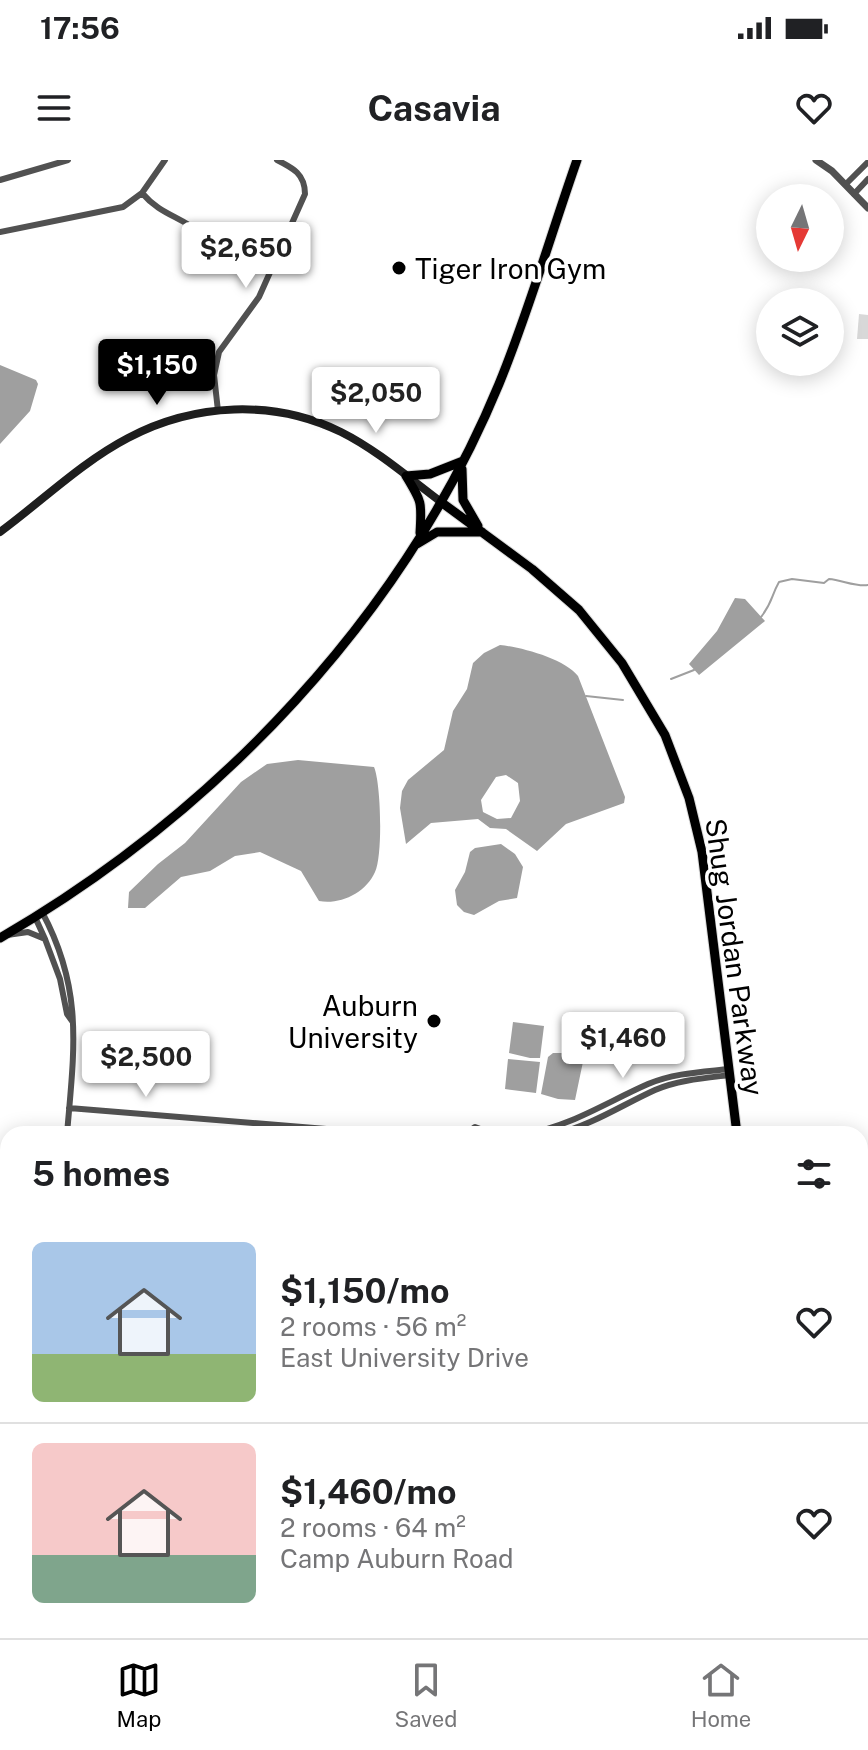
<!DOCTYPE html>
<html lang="en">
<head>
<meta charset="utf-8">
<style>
	:root { --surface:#fff; --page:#f2f2f2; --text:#202124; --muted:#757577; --line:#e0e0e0; --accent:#000 }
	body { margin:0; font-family:"Public Sans",sans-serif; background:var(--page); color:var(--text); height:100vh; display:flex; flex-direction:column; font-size:30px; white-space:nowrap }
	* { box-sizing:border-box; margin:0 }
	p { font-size:26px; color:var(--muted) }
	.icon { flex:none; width:44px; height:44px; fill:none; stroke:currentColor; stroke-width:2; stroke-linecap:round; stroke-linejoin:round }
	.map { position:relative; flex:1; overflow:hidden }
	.details { position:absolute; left:0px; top:966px; width:868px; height:512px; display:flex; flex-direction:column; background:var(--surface); border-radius:24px 24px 0 0; box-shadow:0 4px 20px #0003 }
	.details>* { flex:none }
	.needle { width:52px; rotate:185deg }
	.controls { position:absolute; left:756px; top:24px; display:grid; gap:16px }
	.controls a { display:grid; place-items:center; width:88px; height:88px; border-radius:50%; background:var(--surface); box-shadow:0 4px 20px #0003; font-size:40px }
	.price { position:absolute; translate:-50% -68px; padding:0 18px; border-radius:8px; background:#fff; color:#222; font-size:26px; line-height:52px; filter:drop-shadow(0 2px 4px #0008) }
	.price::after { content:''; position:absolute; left:50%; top:48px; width:24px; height:18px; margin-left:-12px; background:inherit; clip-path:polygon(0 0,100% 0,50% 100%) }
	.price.current { background:var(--accent); color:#fff }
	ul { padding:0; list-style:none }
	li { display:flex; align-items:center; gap:24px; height:200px; padding:0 32px }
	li+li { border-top:2px solid var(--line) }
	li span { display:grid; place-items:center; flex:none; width:224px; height:160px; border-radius:12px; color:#555 }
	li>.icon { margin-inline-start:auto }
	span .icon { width:96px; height:96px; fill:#fffc; stroke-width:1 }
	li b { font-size:34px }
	h2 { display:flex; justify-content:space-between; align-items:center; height:96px; padding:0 32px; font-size:34px }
	.status { display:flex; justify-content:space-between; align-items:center; height:56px; padding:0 40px; background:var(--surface); direction:ltr }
	.status svg { height:22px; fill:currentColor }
	header { display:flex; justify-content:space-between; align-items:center; height:104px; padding:0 32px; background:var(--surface); font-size:36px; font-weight:700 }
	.menu { display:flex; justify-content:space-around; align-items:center; height:112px; border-top:2px solid var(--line); background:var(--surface); font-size:22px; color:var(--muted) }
	.menu a { display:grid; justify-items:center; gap:4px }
	.menu .current { color:var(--accent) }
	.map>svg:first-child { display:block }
	.green { fill:#d8d8d8 }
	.forest { fill:url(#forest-firs) }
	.water { fill:#9f9f9f; fill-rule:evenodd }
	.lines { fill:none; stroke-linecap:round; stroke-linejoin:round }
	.stream { stroke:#9f9f9f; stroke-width:2 }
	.primary-casing { stroke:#dbdbdb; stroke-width:11 }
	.minor { stroke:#515151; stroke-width:6 }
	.tertiary { stroke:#515151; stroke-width:7 }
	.secondary { stroke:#1e1e1e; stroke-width:8 }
	.primary { stroke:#000; stroke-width:9 }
	.poi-dot { fill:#000; stroke:#fff; stroke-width:3 }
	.labels { text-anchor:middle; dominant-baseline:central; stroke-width:7; stroke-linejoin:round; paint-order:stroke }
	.poi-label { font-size:28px; fill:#000; stroke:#fff; text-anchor:start }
	.street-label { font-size:28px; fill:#000; stroke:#fff }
</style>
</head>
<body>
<div class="status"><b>17:56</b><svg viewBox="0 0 49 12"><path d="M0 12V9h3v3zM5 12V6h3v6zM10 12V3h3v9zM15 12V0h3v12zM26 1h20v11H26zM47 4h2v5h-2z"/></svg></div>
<header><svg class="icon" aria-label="menu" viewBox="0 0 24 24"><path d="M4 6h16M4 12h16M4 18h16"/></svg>Casavia<svg class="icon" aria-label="heart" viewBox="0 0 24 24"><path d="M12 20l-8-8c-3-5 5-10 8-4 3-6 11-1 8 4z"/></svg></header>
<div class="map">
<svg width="868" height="1478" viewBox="0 0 868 1478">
	<defs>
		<pattern id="forest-firs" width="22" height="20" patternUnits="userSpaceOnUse" patternTransform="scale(2)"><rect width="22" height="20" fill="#d8d8d8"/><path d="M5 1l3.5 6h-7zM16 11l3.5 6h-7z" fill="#b8b8b8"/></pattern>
	</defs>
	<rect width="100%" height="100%" fill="#fff"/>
	<path class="green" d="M859,154L868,155V179H857Z"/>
	<path class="forest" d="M0,1285H8V1375L0,1374Z
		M83,1470H440L431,1478H79Z"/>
	<path class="water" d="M0,205L36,220L38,224L30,251L0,284Z
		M735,438L745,439L765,461L699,515L689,504L717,471Z
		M500,485C521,487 565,499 578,516L625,637L624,643L566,664L537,691L506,669L490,668L478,659L431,663L406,684L400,648L402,631L408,620L444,590L453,551L467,529L473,503L484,493ZM506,615L518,623L520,641L511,658L497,659L483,652L481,640L496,617Z
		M298,600L374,607C381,623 383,695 375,712C366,733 340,745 319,741L301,711L260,692L235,696L210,711L181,717L145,748H128L129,732L158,704L185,683L241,622L267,604Z
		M501,684L515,694L523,707L517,738L499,741L474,755L464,752L457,745L455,730L465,712L470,692L475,688Z
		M513,862L544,866L540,898H530L509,893Z
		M553,893H572L584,897L575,940L558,939L541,934L548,897Z
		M508,899L540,902L536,933L505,929Z
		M868,1252V1325L860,1318V1256Z"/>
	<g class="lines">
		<path class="stream" d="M761,457C773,442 771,436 779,422L792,419L824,423L829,419C842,420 856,427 868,425
			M671,519L694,510
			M586,536L623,540
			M860,1126L868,1145
			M861,1126L868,1125
			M387,1478L401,1470"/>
		<g class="primary-casing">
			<path id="primary" d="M462,309L463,340L478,366
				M441,342L532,409L579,450L622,503L665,575L689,638L702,692L737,974
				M420,373C422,342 422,342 406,316L430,314L463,301
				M417,384L437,372H482
				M0,778C217,652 403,457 499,224C529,151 551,74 577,0
				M850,1470L852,1478"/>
		</g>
		<path class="minor" d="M0,20L68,0
			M846,24L868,2
			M142,33C167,63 200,56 214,97
			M854,34L868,19
			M0,72L123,47L142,33L165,0
			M218,251L214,215L219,192L259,137L305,34C305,14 293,8 277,0
			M42,752C84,830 74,890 67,974
			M35,757L45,779
			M7,775L28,772L45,779L60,819L67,854L72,861
			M69,948L387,974
			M452,974L466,972
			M465,974L475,967L494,974
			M526,974C571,966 607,942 648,924C674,913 702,912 729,909
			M556,974C592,965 622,945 655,930C678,920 705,918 730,915
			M0,1139L8,1135
			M0,1385L8,1390
			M63,1470L65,1478
			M74,1478L80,1470"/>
		<path class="tertiary" d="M816,0L832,11L868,48"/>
		<path class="secondary" d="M0,372C42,341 82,302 128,278C194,243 274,239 341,272C377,290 409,318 441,342"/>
		<use href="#primary" class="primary"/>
	</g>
	<g class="poi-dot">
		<circle cx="399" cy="108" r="8"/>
		<circle cx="434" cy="861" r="8"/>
	</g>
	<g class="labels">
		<g class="poi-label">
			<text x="415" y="108">Tiger Iron Gym</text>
			<text x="418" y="845" text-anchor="end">Auburn<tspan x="418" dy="32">University</tspan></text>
		</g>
		<g class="street-label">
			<text transform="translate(735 797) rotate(82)">Shug Jordan Parkway</text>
		</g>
	</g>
</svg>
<div class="controls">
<a><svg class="needle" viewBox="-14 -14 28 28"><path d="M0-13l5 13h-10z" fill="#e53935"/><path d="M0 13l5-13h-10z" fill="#757577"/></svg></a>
<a><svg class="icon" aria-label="layers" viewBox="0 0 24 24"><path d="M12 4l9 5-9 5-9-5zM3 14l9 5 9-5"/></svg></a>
</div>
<b class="price" style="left:246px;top:130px">$2,650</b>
<b class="price current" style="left:157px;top:247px">$1,150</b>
<b class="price" style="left:376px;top:275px">$2,050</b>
<b class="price" style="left:623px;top:920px">$1,460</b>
<b class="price" style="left:146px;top:939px">$2,500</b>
<section class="details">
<h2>5 homes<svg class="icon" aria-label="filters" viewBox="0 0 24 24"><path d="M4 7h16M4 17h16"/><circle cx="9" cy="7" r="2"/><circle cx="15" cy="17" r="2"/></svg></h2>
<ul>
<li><span style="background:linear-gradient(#a9c7e8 70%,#8fb573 0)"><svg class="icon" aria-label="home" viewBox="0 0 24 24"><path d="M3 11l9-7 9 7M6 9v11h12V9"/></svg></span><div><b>$1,150/mo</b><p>2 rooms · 56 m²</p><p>East University Drive</p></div><svg class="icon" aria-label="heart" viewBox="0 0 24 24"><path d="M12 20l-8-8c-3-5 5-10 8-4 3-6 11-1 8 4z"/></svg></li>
<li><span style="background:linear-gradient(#f6c9c9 70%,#7fa58c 0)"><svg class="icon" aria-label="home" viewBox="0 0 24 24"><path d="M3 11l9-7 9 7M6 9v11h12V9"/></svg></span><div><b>$1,460/mo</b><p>2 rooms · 64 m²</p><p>Camp Auburn Road</p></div><svg class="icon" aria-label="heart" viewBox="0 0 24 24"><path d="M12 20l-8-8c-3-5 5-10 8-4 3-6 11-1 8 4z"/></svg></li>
</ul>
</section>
</div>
<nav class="menu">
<a class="current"><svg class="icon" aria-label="map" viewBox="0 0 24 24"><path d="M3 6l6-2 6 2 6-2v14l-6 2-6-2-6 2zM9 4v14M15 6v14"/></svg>Map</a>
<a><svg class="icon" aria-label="saved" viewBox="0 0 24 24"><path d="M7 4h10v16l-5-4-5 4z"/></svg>Saved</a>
<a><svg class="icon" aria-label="home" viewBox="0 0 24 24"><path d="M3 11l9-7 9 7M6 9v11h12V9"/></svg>Home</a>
</nav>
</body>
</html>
